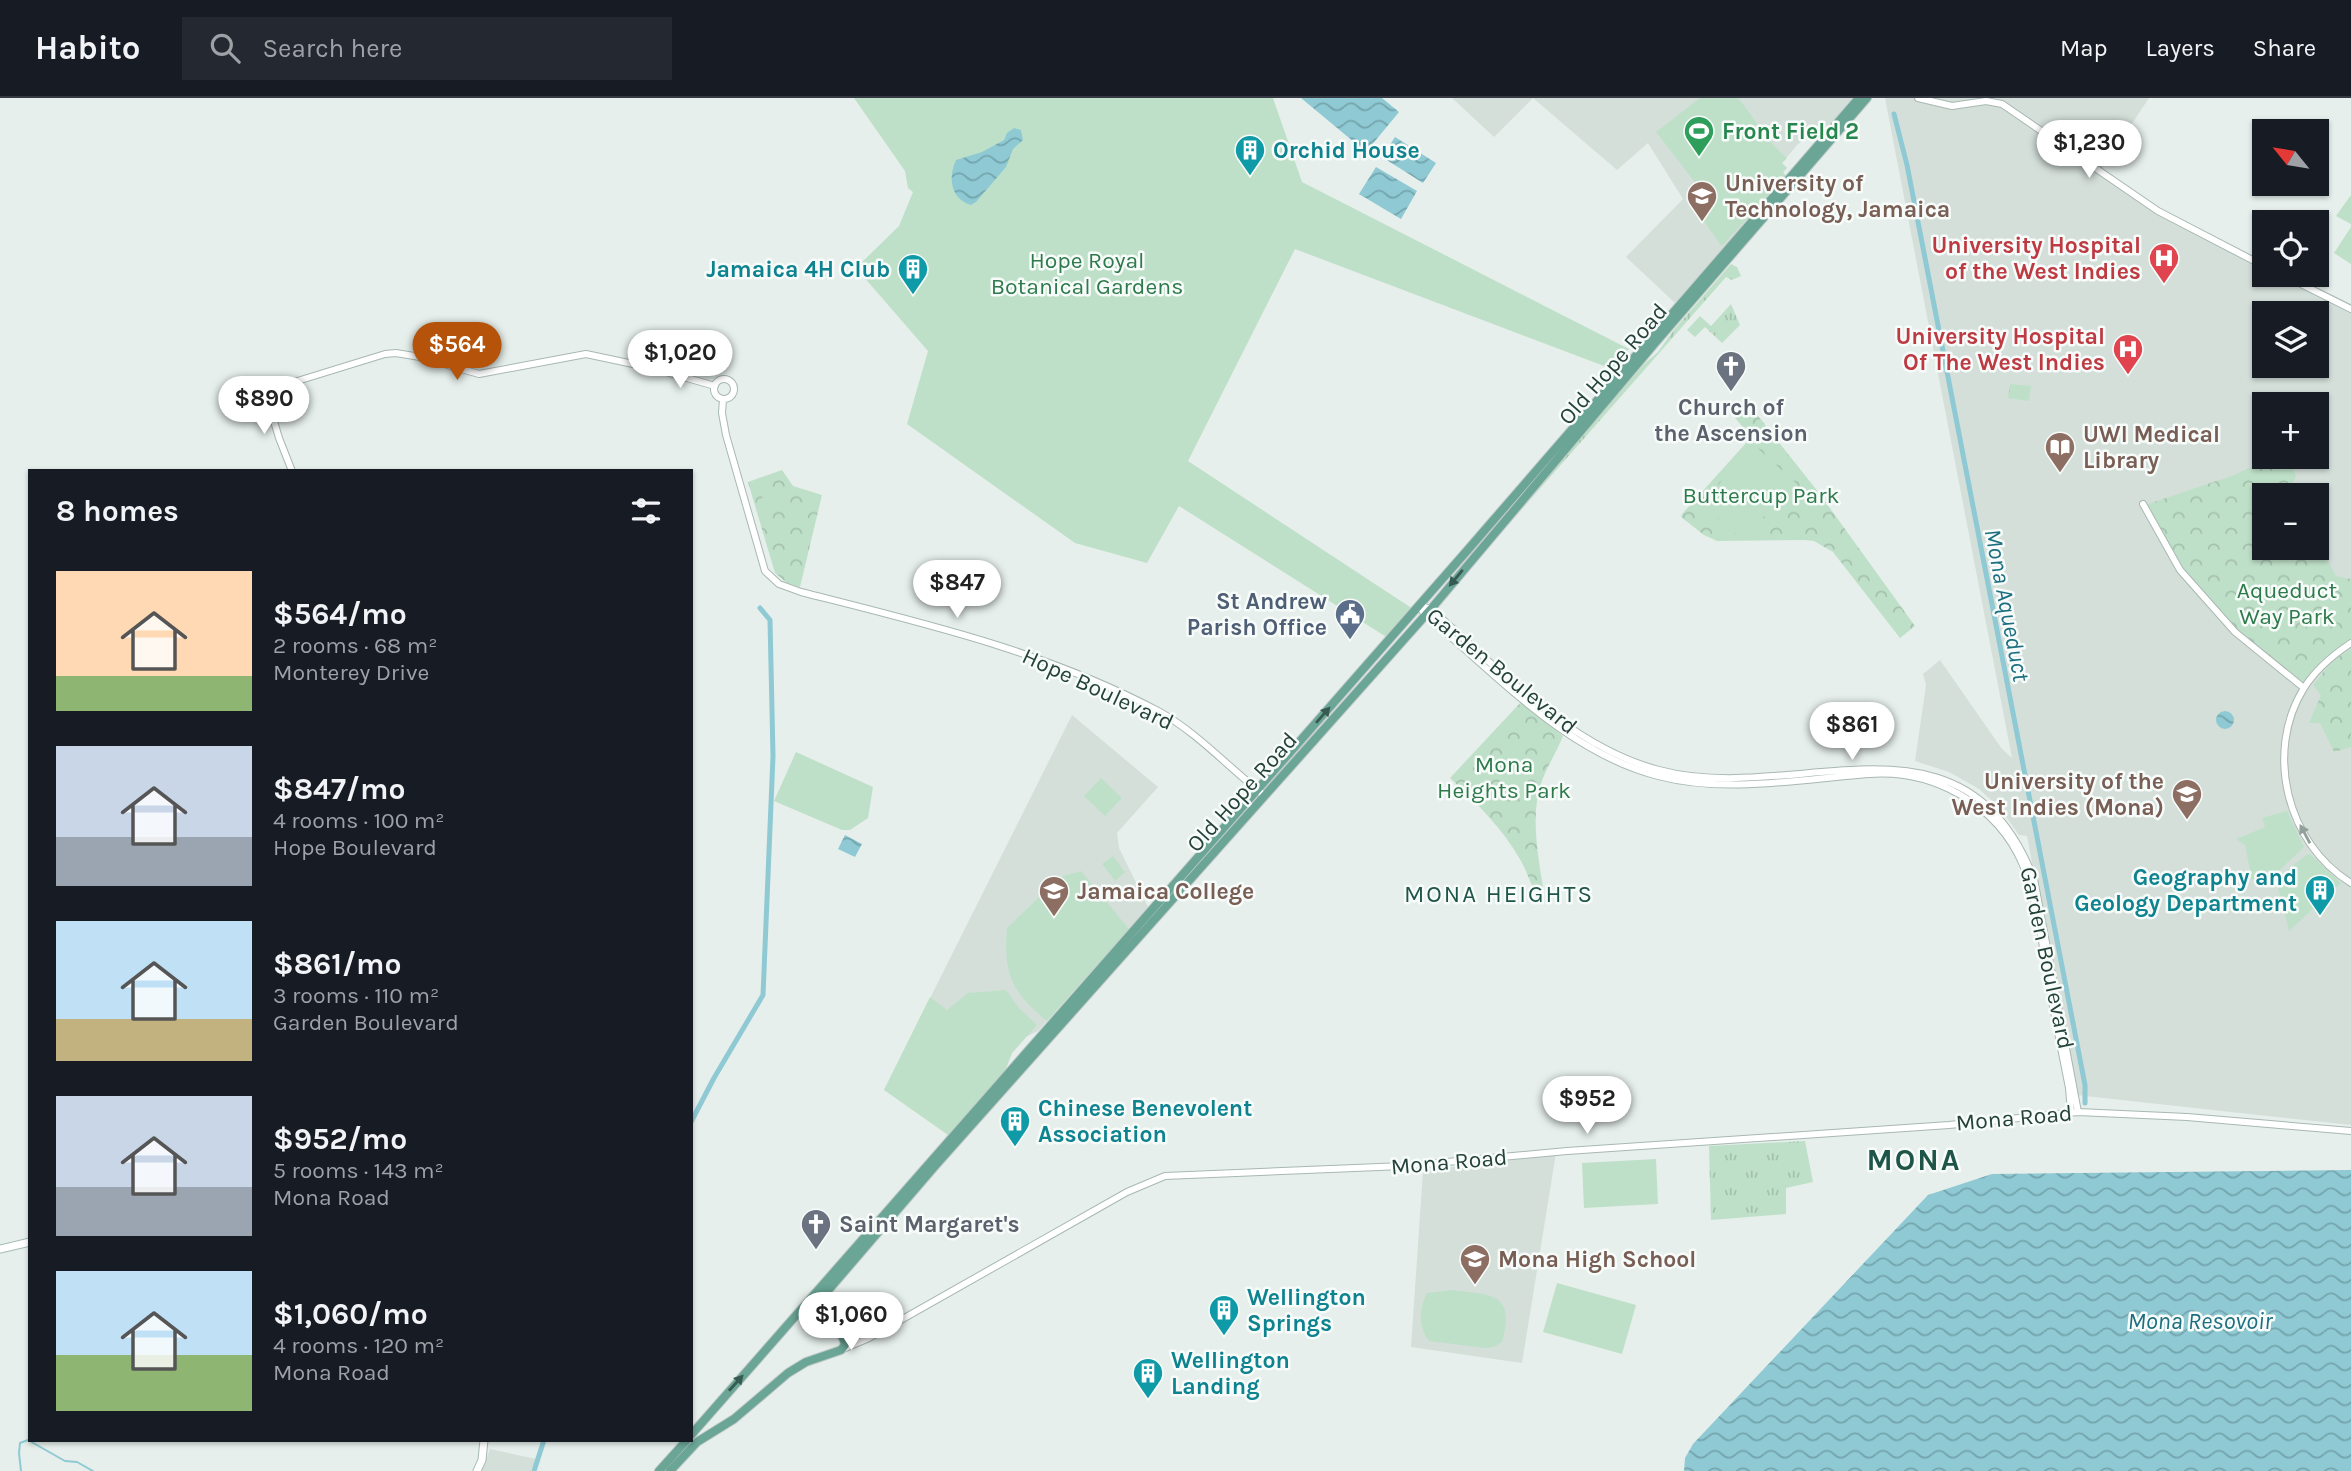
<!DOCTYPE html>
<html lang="en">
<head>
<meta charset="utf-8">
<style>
	:root { --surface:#171b24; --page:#242831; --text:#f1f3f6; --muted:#9ea1a6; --line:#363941; --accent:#b45309 }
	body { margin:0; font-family:Karla,sans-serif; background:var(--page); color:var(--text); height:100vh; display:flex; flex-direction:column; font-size:26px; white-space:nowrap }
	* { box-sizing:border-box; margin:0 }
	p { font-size:23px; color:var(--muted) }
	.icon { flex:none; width:38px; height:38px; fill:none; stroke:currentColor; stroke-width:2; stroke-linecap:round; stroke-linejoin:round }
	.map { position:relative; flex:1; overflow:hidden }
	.drawer { position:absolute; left:28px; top:371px; width:665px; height:973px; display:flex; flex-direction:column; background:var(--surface); border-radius:0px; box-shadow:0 2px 5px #0004 }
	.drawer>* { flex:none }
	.needle { width:46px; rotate:300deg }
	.tools { position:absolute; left:2252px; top:21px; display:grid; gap:14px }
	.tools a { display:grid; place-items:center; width:77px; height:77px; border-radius:0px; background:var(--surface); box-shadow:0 2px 5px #0004; font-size:35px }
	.price { position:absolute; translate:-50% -60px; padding:0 16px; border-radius:24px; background:#fff; color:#222; font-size:23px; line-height:46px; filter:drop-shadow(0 2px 4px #0008) }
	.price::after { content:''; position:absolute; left:50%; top:42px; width:21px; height:16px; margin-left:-10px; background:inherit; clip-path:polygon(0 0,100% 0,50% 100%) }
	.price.active { background:var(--accent); color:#fff }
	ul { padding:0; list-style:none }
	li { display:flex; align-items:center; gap:21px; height:175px; padding:0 28px }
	li span { display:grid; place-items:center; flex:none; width:196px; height:140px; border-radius:0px; color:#555 }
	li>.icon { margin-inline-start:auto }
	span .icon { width:84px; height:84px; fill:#fffc; stroke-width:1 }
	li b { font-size:30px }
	h2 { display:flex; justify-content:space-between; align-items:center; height:84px; padding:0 28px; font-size:30px }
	header { display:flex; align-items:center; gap:42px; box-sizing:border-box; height:98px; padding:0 35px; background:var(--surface); border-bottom:2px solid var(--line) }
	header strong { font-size:33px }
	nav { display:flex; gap:38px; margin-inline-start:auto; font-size:24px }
	.search { width:490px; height:63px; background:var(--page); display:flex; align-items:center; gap:18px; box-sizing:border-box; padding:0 24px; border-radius:0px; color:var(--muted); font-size:26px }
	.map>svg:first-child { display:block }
	.built { fill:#d4dfda; fill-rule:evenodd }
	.grass { fill:url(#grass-tufts) }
	.forest { fill:url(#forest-crowns) }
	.garden { fill:#bfe0c8 }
	.water { fill:url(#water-waves) }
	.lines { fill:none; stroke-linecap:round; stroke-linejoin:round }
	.stream { stroke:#8ec9d4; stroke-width:2 }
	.canal { stroke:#8ec9d4; stroke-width:5 }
	.tertiary-casing { stroke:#a8b8b2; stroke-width:8 }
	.secondary-casing { stroke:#a4bbb3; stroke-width:9 }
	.primary-casing { stroke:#c2cac8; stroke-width:10 }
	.tertiary { stroke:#fff; stroke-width:6 }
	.secondary { stroke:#fff; stroke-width:7 }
	.primary { stroke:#6aa596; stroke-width:8 }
	.oneway { fill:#365b51 }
	.oneway2 { fill:#92a09c }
	.labels { text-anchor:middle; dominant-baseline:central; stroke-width:5; stroke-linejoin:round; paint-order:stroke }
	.leisure-label { font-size:23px; font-weight:bold; fill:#27864d; stroke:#f7fbf9; text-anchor:start }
	.culture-label { font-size:23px; font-weight:bold; fill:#0d838f; stroke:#f7fbf9; text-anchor:start }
	.education-label { font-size:23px; font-weight:bold; fill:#785e54; stroke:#f7fbf9; text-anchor:start }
	.health-label { font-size:23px; font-weight:bold; fill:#be3a42; stroke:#f7fbf9; text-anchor:end }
	.park-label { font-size:23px; fill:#2d7a4b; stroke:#f7fbf9 }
	.street-label { font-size:23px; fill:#24423a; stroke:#f7fbf9 }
	.worship-label { font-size:23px; font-weight:bold; fill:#5b616d; stroke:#f7fbf9 }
	.service-label { font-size:23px; font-weight:bold; fill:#4e5e75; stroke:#f7fbf9; text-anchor:end }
	.water-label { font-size:24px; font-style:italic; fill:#1c6f80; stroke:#f7fbf9 }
	.neighbourhood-label { font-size:24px; letter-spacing:2px; fill:#1f5548; stroke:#f7fbf9 }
	.district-label { font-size:30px; font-weight:bold; letter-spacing:2px; fill:#1f5548; stroke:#f7fbf9 }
</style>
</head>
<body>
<header>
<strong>Habito</strong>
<div class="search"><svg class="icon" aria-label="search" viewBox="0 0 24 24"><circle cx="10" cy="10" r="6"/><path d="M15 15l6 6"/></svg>Search here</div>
<nav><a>Map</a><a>Layers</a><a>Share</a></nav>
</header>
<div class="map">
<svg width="2351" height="1373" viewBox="0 0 2351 1373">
	<defs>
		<pattern id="grass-tufts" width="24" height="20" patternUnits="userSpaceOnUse" patternTransform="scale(1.75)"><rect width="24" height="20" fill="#bfe0c8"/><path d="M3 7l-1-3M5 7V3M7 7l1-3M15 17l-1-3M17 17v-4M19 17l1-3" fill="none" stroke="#a4c1ad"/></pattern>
		<pattern id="forest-crowns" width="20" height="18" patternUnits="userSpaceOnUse" patternTransform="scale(1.75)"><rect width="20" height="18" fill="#bfe0c8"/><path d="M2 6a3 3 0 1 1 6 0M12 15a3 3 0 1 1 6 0" fill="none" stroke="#a4c1ad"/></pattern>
		<pattern id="water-waves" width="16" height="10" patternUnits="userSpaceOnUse" patternTransform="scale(1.75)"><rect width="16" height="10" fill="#8ec9d4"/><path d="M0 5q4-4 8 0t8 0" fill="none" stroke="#74a5ad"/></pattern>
	</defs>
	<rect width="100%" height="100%" fill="#e6efeb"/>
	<path class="built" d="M1452,0H1856L1818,43L1810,37L1797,47L1782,65L1787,70L1783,74L1786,78L1675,205L1626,159L1683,101L1648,45L1617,72L1533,0L1494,39Z
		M1885,0H2149L2101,72L2154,108L2264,163V177H2291L2351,206V1027L2076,997L2027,738L2019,737L2000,710L1979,691L1949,674L1915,663L1926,587L1923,576L1940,562L2002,651L2012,660ZM2264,215H2317V268H2264ZM2264,306H2317V359H2264ZM2264,397H2317V450H2264Z
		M1072,617L1158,689L1117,735L1119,750L1148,809L1038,933L1026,939L1012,955L1005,973L884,992Z
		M1556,1055L1522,1265L1411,1249L1423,1073Z
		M490,1351L536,1361L531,1373H482Z"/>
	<path class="grass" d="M2351,97V126L2336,118Z
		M2351,129V166L2334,155Z
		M1731,166L1737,169L1741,178L1732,182L1726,179L1436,509L1468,469L1485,453L1492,441L1644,266L1658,254L1673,233Z
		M1731,206L1740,227L1722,245L1705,229L1695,239L1687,232L1700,218L1711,228Z
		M1805,1043L1813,1084L1786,1090V1116L1711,1122L1709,1048Z"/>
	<path class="forest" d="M2010,286L2031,288L2029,303L2008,300Z
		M1747,304L1819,395L1915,528L1900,540L1833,454L1814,443L1805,442L1717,443L1704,437L1681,419L1682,416L1746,345L1745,332L1732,316Z
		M2272,359H2288L2296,378L2290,392V397H2264V450H2317V442L2336,478L2351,481V540L2321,563L2303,587L2238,535L2181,471L2145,407L2234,377Z
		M782,372L793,388L822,397L800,489L787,485L775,475L748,384Z
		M2351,551V649L2334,654L2320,625H2309L2321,597L2313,587L2332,563Z
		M1521,604L1563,638C1556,656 1545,671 1540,689C1531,719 1538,758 1543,789L1538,797C1530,787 1527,773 1521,763C1503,731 1477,705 1450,680Z"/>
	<path class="garden" d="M854,0H1273L1302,84L1629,251L1612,271L1295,151L1188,363L1413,511L1388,540L1179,408L1147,465L1075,445L907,326L928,253L856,170L899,128L913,94L908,90L905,73Z
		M1700,0H1738C1755,20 1766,43 1787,60L1782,65L1787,70L1783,74L1786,78L1722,148C1710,132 1689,107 1697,87L1656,34Z
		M1754,347L1795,384L1743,442L1702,405Z
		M767,384L775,406L766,410L758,388Z
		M796,654L873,689L868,720L850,732H842L774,703Z
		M1475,658L1494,674L1487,682L1469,665Z
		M1101,680L1122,700L1105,718L1084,698Z
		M2287,713L2304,749L2279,773L2252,782L2245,747L2236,741L2265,729L2262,720Z
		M2310,756L2341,785L2289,833L2276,781L2306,757Z
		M1113,758L1125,774L1115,783L1102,766Z
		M1081,773L1129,831L1047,923C1012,895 1003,875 1007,830L1060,779Z
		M1006,892L1019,910L1037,927L1012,955L1005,973L948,1037L884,992L930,899L947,912L968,895Z
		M1656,1061L1658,1106L1584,1110L1582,1065Z
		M1557,1185L1636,1207L1622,1256L1543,1234Z
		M1452,1192C1491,1197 1516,1194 1502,1244L1494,1249L1485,1250L1429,1243C1418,1229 1419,1210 1427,1195Z"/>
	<path class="water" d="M1301,0H1382L1399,14L1366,54Z
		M1014,30L1021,32L1023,42L1013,51L1006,69L976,104L971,107C950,101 948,79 956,62L982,54L1004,42L1007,35Z
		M1395,39L1436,65L1423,85L1382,59Z
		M1376,69L1417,93L1401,121L1359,96Z
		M2216 622a9 9 0 1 1 18 0a9 9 0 1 1-18 0Z
		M845,737L862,746L855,759L838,751Z
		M2351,1072V1373H1684L1685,1360L1693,1346L1928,1097L1992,1076Z"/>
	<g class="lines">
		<path class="stream" d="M21,1373L19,1355L20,1345L28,1342L65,1363L77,1364L93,1373"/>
		<path class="canal" d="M1894,16L1907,67L2085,987V1005
			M691,1024L714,980L763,897L773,658L770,522L760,510
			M534,1373L544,1342"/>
		<g class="tertiary-casing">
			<path id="tertiary" d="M1918,0L1952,8L1986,3L2002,6L2158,113L2264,168
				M2283,177L2351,211
				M714 291a10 10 0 1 1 20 0a10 10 0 1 1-20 0Z
				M723,301L722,315L726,337L765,473L779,486L801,494C923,525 1048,554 1160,614C1199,636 1229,670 1264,697
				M292,373L279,340L265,293L385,256L396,255L420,259L479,276L586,256L652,270L715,288
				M2143,406L2180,472L2235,534L2304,590
				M1419,507L1431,511C1498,570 1570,649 1659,672C1796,709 1962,597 2034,781L2078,1014
				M1419,507L1425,517C1497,576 1565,654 1658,678C1727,696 1800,681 1869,676C1933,671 1997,706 2023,767C2038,804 2042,846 2049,886C2055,920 2062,955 2069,990L2071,1014
				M2351,545C2333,557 2316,571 2304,590C2264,654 2287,746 2351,785
				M843,1251L869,1240L1127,1094L1165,1078L1403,1068L1567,1053L1949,1027L2078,1014L2187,1019L2351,1033"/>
		</g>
		<g class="secondary-casing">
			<path id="secondary" d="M0,1151L30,1144
				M477,1373L482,1362L484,1342"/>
		</g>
		<g class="primary-casing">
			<path id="primary" d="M691,1337L1465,455L1859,0
				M659,1373L687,1342
				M670,1373L697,1344L734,1321L788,1275L806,1264L841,1252L845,1247C843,1228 817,1222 819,1203L935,1068L1431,511L1655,245L1867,0"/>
		</g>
		<use href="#tertiary" class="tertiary"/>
		<use href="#secondary" class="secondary"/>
		<use href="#primary" class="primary"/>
	</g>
	<defs><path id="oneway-solid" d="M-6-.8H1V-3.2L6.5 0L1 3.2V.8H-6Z" transform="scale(1.75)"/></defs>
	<g class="oneway">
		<use href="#oneway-solid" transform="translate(1456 480) rotate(130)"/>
		<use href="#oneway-solid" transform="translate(1323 617) rotate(-49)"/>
		<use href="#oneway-solid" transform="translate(736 1285) rotate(-48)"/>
	</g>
	<use class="oneway2" href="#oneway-solid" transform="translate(2305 736) rotate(-118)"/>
	<defs>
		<g id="stadium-pin" transform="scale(1.575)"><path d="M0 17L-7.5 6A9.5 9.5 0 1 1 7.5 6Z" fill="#2e9e5b" stroke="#f7fbf9"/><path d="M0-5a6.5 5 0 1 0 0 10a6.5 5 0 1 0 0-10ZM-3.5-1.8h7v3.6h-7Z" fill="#fff"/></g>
		<g id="building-pin" transform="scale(1.575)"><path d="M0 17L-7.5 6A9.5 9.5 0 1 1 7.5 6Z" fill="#0f9aa8" stroke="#f7fbf9"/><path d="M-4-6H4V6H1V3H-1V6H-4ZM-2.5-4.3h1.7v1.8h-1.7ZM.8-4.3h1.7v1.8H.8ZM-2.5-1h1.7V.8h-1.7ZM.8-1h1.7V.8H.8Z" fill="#fff"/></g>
		<g id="university-pin" transform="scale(1.575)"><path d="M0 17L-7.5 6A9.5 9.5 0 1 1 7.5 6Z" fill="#8d6e63" stroke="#f7fbf9"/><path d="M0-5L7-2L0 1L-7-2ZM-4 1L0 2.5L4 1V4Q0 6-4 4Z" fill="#fff"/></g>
		<g id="hospital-pin" transform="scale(1.575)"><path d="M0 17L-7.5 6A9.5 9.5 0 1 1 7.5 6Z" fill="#e0444e" stroke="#f7fbf9"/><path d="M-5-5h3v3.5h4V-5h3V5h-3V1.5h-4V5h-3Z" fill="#fff"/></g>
		<g id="church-pin" transform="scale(1.575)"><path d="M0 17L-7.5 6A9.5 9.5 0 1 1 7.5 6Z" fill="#6b7280" stroke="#f7fbf9"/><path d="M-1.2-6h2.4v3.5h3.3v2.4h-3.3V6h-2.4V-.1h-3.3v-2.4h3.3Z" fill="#fff"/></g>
		<g id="library-pin" transform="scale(1.575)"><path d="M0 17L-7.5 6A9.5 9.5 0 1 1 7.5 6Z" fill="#8d6e63" stroke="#f7fbf9"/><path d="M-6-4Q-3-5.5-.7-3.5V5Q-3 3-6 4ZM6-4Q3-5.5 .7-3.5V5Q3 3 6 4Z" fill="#fff"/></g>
		<g id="civic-pin" transform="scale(1.575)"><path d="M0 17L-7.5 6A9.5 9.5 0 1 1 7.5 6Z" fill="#5c6f8a" stroke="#f7fbf9"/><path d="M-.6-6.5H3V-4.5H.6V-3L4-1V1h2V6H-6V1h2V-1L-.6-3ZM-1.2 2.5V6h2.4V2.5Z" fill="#fff"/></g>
		<g id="school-pin" transform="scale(1.575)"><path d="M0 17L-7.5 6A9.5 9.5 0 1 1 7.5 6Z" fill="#8d6e63" stroke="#f7fbf9"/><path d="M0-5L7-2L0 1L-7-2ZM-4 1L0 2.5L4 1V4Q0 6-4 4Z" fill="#fff"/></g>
	</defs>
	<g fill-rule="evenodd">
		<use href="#stadium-pin" x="1699" y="33"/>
		<use href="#building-pin" x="1250" y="52"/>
		<use href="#university-pin" x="1702" y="98"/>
		<use href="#hospital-pin" x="2164" y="160"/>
		<use href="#building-pin" x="913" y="171"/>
		<use href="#hospital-pin" x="2128" y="251"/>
		<use href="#church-pin" x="1731" y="268"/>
		<use href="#library-pin" x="2060" y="349"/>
		<use href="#civic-pin" x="1350" y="516"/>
		<use href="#university-pin" x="2187" y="696"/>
		<use href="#building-pin" x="2320" y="792"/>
		<use href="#school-pin" x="1054" y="793"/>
		<use href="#building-pin" x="1015" y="1023"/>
		<use href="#church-pin" x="816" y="1126"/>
		<use href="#school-pin" x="1475" y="1161"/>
		<use href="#building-pin" x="1224" y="1212"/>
		<use href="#building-pin" x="1148" y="1275"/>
	</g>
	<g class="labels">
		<g class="leisure-label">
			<text x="1722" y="33">Front Field 2</text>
		</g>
		<g class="culture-label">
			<text x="1273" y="52">Orchid House</text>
			<text x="890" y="171" text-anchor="end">Jamaica 4H Club</text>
			<text x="2297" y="779" text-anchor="end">Geography and<tspan x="2297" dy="26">Geology Department</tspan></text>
			<text x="1038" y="1010">Chinese Benevolent<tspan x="1038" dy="26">Association</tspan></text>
			<text x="1247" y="1199">Wellington<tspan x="1247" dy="26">Springs</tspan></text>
			<text x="1171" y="1262">Wellington<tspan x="1171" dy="26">Landing</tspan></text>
		</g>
		<g class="education-label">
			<text x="1725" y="85">University of<tspan x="1725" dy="26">Technology, Jamaica</tspan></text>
			<text x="2083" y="336">UWI Medical<tspan x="2083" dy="26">Library</tspan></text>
			<text x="2164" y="683" text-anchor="end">University of the<tspan x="2164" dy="26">West Indies (Mona)</tspan></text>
			<text x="1077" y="793">Jamaica College</text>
			<text x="1498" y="1161">Mona High School</text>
		</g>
		<g class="health-label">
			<text x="2141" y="147">University Hospital<tspan x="2141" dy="26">of the West Indies</tspan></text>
			<text x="2105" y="238">University Hospital<tspan x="2105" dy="26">Of The West Indies</tspan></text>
		</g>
		<g class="park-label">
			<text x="1087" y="162">Hope Royal<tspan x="1087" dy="26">Botanical Gardens</tspan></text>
			<text x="1761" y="397">Buttercup Park</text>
			<text x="2287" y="492">Aqueduct<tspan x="2287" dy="26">Way Park</tspan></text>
			<text x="1504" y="666">Mona<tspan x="1504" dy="26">Heights Park</tspan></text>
		</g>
		<g class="street-label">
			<text transform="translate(1613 266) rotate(-49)">Old Hope Road</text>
			<text transform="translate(1502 573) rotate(39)">Garden Boulevard</text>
			<text transform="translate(1098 591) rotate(25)">Hope Boulevard</text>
			<text transform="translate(1242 694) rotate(-48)">Old Hope Road</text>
			<text transform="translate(2047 860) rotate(78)">Garden Boulevard</text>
			<text transform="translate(2014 1020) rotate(-5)">Mona Road</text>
			<text transform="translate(1449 1064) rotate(-5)">Mona Road</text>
		</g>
		<g class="worship-label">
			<text x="1731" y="309">Church of<tspan x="1731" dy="26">the Ascension</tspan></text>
			<text x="839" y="1126" text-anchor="start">Saint Margaret's</text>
		</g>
		<g class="service-label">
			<text x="1327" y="503">St Andrew<tspan x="1327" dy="26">Parish Office</tspan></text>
		</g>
		<g class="water-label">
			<text transform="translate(2007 507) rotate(79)">Mona Aqueduct</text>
			<text x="2200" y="1223">Mona Resovoir</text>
		</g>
		<g class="neighbourhood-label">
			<text x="1499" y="796">MONA HEIGHTS</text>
		</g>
		<g class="district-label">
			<text x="1914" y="1062">MONA</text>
		</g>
	</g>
</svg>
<div class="tools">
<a><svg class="needle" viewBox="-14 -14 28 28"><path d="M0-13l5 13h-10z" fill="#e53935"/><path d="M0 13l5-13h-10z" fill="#9ea1a6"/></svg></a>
<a><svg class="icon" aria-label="locate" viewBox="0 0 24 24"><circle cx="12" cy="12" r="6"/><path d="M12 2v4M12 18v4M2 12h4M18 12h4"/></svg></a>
<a><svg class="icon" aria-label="layers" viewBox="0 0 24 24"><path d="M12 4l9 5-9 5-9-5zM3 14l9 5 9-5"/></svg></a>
<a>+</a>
<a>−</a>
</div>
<b class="price" style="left:2089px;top:82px">$1,230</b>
<b class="price active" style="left:457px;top:284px">$564</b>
<b class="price" style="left:680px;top:292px">$1,020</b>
<b class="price" style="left:264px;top:338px">$890</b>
<b class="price" style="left:957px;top:522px">$847</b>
<b class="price" style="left:1852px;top:664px">$861</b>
<b class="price" style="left:1587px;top:1038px">$952</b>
<b class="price" style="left:851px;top:1254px">$1,060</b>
<section class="drawer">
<h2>8 homes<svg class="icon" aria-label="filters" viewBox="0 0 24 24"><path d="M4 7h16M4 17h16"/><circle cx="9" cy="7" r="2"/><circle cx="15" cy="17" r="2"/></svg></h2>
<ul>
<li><span style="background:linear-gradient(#ffd9b3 75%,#8fb573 0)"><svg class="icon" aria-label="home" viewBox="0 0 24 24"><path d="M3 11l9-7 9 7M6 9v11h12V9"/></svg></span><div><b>$564/mo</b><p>2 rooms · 68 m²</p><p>Monterey Drive</p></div></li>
<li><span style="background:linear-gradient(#c9d6e8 65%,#9aa5b1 0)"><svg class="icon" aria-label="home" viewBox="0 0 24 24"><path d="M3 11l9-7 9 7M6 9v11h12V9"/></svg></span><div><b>$847/mo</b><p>4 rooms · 100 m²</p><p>Hope Boulevard</p></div></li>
<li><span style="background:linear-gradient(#bfe0f5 70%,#c2b280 0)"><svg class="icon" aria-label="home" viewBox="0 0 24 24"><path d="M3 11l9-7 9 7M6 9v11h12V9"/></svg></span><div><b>$861/mo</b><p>3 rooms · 110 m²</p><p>Garden Boulevard</p></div></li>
<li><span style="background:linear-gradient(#c9d6e8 65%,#9aa5b1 0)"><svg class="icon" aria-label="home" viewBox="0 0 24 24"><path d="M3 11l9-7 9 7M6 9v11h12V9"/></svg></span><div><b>$952/mo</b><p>5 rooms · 143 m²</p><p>Mona Road</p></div></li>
<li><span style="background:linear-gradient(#bfe0f5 60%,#8fb573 0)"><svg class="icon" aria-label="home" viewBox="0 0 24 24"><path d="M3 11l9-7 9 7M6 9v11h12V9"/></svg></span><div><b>$1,060/mo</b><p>4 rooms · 120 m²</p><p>Mona Road</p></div></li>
</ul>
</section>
</div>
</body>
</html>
